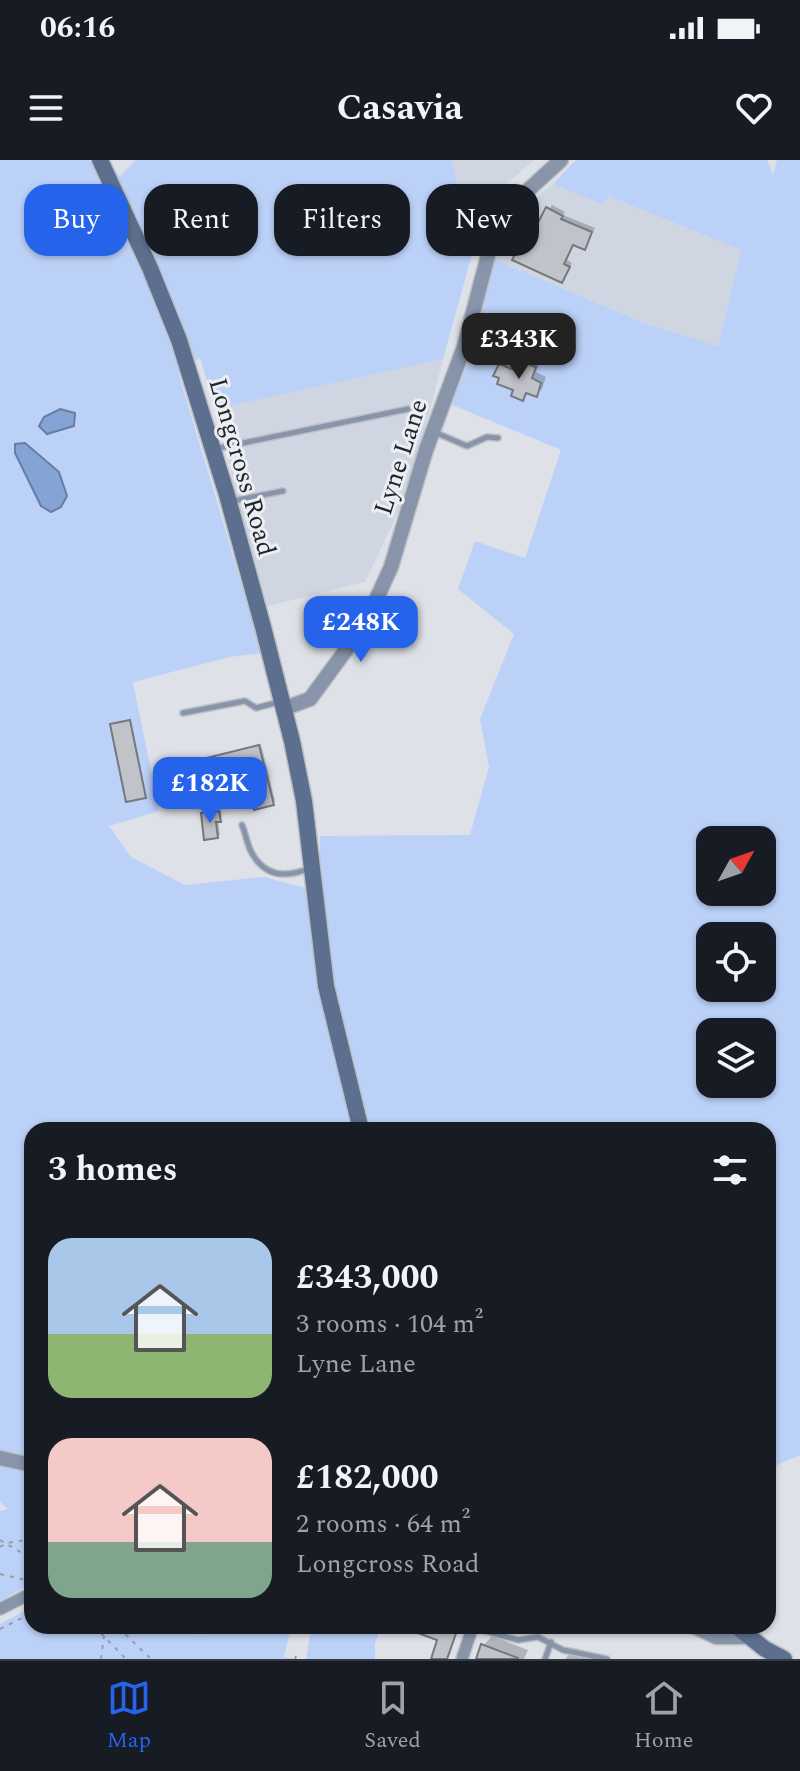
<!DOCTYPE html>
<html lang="en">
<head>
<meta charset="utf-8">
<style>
	:root { --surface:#171b24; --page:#20242c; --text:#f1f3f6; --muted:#9ea1a6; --line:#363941; --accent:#2563eb }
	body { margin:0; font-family:Spectral,serif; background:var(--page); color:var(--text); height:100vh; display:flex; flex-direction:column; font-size:30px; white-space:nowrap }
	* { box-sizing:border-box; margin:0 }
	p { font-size:26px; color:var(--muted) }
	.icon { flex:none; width:44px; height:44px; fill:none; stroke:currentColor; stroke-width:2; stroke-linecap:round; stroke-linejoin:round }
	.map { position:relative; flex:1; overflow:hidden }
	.panel { position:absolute; left:24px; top:962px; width:752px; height:512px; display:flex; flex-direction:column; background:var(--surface); border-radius:24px; box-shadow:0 2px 6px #0004 }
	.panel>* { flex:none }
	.hud { position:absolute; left:24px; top:24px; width:752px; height:72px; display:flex; gap:16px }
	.needle { width:52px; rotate:50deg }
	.tools { position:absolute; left:696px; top:666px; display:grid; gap:16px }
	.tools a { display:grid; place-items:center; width:80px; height:80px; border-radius:16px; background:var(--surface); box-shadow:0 2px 6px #0004; font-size:40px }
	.price { position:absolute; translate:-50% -68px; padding:0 18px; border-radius:16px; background:var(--accent); color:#fff; font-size:26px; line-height:52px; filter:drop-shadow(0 2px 4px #0008) }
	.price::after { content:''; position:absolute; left:50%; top:48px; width:24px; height:18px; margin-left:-12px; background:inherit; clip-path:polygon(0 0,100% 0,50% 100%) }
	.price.current { background:#222; color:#fff }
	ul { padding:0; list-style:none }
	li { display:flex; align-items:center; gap:24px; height:200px; padding:0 24px }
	li span { display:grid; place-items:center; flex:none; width:224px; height:160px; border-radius:24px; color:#555 }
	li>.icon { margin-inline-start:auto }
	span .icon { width:96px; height:96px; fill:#fffc; stroke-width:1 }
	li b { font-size:34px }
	h2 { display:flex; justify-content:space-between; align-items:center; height:96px; padding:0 24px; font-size:34px }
	.pill { padding:0 28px; border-radius:24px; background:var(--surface); box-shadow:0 2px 6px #0004; font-size:28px; line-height:72px }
	.pill.current { background:var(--accent); color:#fff }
	.status { display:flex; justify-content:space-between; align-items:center; height:56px; padding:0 40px; background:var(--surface); direction:ltr }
	.status svg { height:22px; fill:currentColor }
	header { display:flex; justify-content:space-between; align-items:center; height:104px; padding:0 24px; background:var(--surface); font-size:36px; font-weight:700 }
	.tabs { display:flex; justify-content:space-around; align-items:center; height:112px; border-top:2px solid var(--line); background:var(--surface); font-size:22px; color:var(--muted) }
	.tabs a { display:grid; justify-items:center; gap:4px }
	.tabs .current { color:var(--accent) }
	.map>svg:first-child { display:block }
	.built { fill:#cfd6e2 }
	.green { fill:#bbd1f8; fill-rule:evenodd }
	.water { fill:#86a3d5; stroke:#687da1; stroke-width:2 }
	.shadow { fill:#0003 }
	.building { fill:#c0c3c9; stroke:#75787d; stroke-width:2 }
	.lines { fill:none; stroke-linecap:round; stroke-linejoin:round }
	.service-casing { stroke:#bcbfc4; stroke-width:8 }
	.minor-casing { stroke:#bcbfc4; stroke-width:14 }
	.tertiary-casing { stroke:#bcbfc4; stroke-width:17 }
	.secondary-casing { stroke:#bcbfc4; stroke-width:19 }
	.path { stroke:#9b9da2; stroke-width:2; stroke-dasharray:4 6; stroke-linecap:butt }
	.service { stroke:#8794aa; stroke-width:5 }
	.minor { stroke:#8794aa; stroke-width:11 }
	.tertiary { stroke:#8794aa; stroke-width:14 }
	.secondary { stroke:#5c6f8e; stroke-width:16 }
	.labels { text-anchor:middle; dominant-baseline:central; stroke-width:6; stroke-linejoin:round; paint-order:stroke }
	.street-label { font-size:26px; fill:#232527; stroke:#ebeef4 }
</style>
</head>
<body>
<div class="status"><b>06:16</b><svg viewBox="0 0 49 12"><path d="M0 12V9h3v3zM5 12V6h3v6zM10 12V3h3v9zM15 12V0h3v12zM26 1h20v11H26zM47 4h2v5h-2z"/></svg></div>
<header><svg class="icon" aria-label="menu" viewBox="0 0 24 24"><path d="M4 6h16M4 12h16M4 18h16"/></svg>Casavia<svg class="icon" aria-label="heart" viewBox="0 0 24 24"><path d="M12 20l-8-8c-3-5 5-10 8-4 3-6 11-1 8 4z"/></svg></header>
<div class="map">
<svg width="800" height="1499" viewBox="0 0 800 1499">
	<rect width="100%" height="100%" fill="#dee1e7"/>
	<path class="built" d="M451,0H534L501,29L480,58L474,87L439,98L438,57L461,35Z
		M553,24L604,45L608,36L741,90L718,186L647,164L495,100L511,64L529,43Z
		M443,199L410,327L365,422L264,447L216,249Z"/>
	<path class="green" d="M0,0H103L120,16L136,0H451L461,35L438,57L439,97L474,87L443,199L216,249L200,198L178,212L262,493L230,497L133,522L159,651L109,666L131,697L185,725L264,717L320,732V676L470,675L489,607L480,559L514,474L458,429L475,381L525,398L561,290L450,244L465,210L495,100L647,164L718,186L741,90L608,36L604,45L553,24L576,0H767L773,15L777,0H800V1295L768,1309V970H32V1423L0,1441V1351L8,1349L0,1342ZM710,680H762V732H710ZM710,776H762V828H710ZM710,872H762V924H710Z
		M32,1447V1466H166L199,1475L251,1466H381L375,1484V1499H306L311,1470L291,1466L284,1497L295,1499H0V1464Z"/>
	<path class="water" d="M60,249L75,253L74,266L47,274L39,266L44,257Z
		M25,283L59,312L67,336L61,347L51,352L41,346L15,293V284Z"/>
	<path class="shadow" d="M552,45L565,52L563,55L595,68L585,88L574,83L567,100L572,103L562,121L526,75L530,71L535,73Z
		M530,197L541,201L536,212L546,217L542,229L536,235L529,232L523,239L500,205L506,199L523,206Z
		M261,584L275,641L272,643L244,601L201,611L204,628L202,630L184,605Z
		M221,650L222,657L218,660L220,674L217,677L203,654Z
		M398,1466L449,1468L459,1466L448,1499H433L439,1479L412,1470L410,1472L398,1469Z
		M492,1476L528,1490L524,1499H478L483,1486Z
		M575,1488L611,1499H565Z"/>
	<path class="building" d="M546,47L563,56L561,59L592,72L585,90L573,85L564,104L570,107L562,123L512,100L525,74L531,76Z
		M523,202L536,207L532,218L541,223L537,237L526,233L523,241L511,236L513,230L497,224L499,218L493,216L499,204L519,212Z
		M130,560L146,638L126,642L110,564Z
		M259,585L274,645L254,650L243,603L199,614L203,632L189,635L182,604Z
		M219,651L221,662H216L218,678L204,680L201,653Z
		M399,1466H435L446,1469L447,1466H452L458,1468L447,1499H431L437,1480Z
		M481,1484L518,1498V1499H476Z"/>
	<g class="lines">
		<g class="service-casing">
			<path id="service" d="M434,272L467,286L487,277L498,278
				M214,289L408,249
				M233,341L283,331
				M183,553L245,541L256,548L279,542
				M242,665C246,674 247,686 253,695C267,718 289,717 310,708
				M325,1466L339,1470H366
				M302,1468L303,1466
				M474,1468L518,1480L538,1477L563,1490L607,1499
				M545,1499L551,1482"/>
		</g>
		<g class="minor-casing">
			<path id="minor" d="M0,1449L32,1433
				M462,1499L473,1466"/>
		</g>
		<g class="tertiary-casing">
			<path id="tertiary" d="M283,549L310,539L365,464L391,407L426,290L464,187L491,84L514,43L561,0
				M0,1298L32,1305
				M693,1466L716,1477H749"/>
		</g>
		<g class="secondary-casing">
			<path id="secondary" d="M100,0L150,108L179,180L227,335L263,467L292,581L304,641L326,826L361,970
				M736,1466L765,1489L784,1499"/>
		</g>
		<path class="path" d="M0,1380L32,1399
			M0,1387L7,1383L32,1379
			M0,1414L30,1421
			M94,1466L126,1499
			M120,1466L124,1473L151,1499
			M0,1469L32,1453
			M101,1499L104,1476
			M295,1499L296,1496"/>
		<use href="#service" class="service"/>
		<use href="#minor" class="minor"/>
		<use href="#tertiary" class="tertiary"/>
		<use href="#secondary" class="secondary"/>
	</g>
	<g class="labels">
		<g class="street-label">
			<text transform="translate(401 297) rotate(-72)">Lyne Lane</text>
			<text transform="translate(242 307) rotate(74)">Longcross Road</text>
		</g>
	</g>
</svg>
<div class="tools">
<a><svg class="needle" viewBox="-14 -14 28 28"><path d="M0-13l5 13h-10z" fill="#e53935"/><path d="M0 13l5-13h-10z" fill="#9ea1a6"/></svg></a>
<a><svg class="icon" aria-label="locate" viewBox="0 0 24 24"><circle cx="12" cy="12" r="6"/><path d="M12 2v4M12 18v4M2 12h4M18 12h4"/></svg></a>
<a><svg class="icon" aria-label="layers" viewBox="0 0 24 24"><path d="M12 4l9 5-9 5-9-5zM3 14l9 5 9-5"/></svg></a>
</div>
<b class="price current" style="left:519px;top:221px">£343K</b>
<b class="price" style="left:361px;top:504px">£248K</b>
<b class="price" style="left:210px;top:665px">£182K</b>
<div class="hud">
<a class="pill current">Buy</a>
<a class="pill">Rent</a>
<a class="pill">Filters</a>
<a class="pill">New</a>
</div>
<section class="panel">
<h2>3 homes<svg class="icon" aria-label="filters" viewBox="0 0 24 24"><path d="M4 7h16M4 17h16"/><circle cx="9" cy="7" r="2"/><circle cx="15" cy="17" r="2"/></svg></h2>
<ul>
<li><span style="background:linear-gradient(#a9c7e8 60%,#8fb573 0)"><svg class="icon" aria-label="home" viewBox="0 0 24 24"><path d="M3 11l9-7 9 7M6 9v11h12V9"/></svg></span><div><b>£343,000</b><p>3 rooms · 104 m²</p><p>Lyne Lane</p></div></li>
<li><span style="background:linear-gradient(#f6c9c9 65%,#7fa58c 0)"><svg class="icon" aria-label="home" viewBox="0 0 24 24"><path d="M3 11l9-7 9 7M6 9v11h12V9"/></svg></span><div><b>£182,000</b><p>2 rooms · 64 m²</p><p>Longcross Road</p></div></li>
</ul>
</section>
</div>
<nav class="tabs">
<a class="current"><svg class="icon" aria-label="map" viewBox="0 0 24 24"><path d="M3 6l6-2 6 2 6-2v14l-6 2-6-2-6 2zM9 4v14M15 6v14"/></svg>Map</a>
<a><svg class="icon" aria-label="saved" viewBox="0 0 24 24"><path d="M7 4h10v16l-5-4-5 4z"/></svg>Saved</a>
<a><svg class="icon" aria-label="home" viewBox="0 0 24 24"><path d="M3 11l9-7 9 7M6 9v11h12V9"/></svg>Home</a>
</nav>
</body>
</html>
